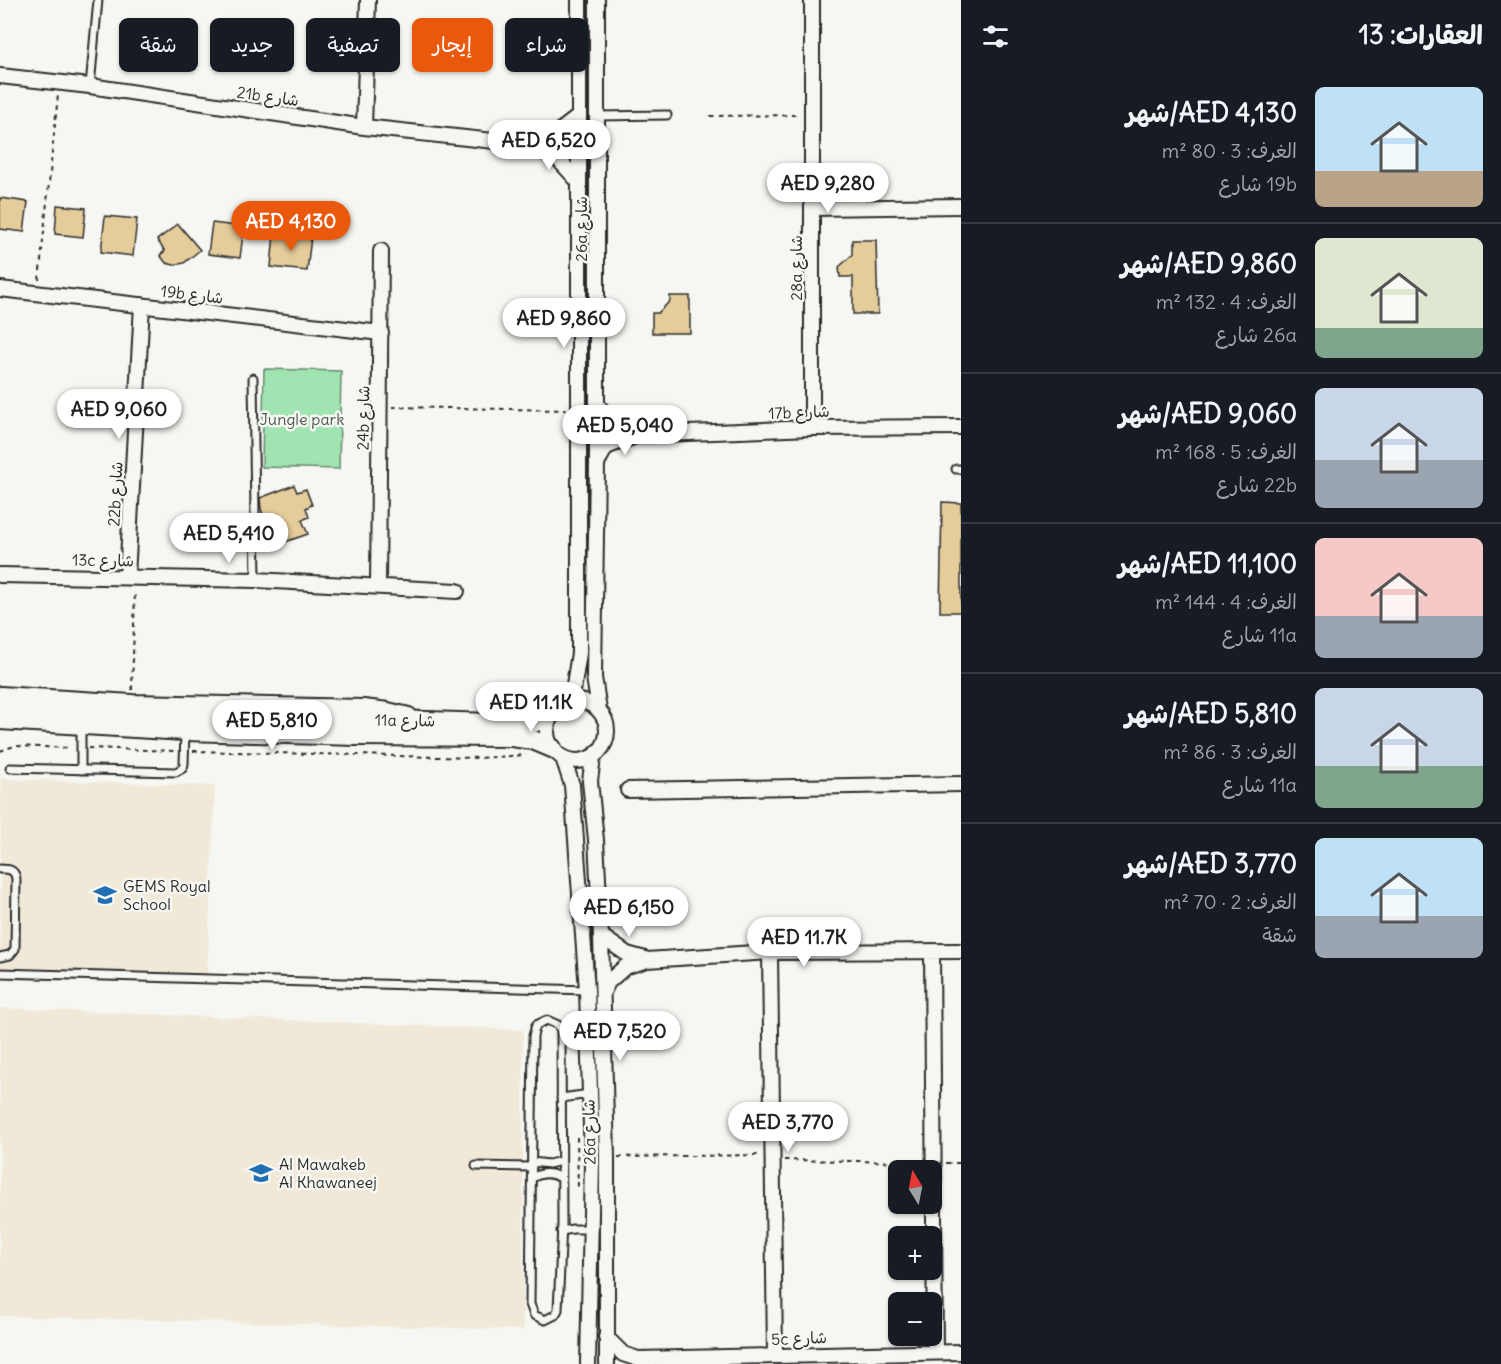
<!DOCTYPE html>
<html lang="ar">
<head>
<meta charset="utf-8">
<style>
	:root { --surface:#171b24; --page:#20242c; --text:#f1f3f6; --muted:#9ea1a6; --line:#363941; --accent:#ea580c }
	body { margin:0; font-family:Delius,"Playpen Sans Arabic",sans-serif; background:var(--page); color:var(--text); direction:rtl; height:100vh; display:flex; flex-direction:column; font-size:22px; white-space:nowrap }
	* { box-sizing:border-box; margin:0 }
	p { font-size:20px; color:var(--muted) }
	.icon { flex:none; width:33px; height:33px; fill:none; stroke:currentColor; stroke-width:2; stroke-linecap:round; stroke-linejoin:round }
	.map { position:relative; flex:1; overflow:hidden; direction:ltr }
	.drawer { display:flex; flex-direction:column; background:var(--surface); width:540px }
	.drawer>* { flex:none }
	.banner { position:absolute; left:18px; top:18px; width:570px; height:54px; direction:rtl; display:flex; gap:12px }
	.needle { width:39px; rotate:350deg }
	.fabs { position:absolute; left:888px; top:1160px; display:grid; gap:12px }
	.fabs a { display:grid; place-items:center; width:54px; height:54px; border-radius:9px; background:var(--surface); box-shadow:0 2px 4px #0004; font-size:30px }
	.price { position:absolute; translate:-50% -51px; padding:0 14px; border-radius:21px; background:#fff; color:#222; font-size:20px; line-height:39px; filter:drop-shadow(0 2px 3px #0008) }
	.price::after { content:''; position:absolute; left:50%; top:36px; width:18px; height:14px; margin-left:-9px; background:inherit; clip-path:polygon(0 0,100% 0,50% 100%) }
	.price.active { background:var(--accent); color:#fff }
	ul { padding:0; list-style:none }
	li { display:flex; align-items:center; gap:18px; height:150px; padding:0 18px }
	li+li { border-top:2px solid var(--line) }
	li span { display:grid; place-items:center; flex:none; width:168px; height:120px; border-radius:9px; color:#555 }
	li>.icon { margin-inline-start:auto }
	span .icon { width:72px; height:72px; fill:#fffc; stroke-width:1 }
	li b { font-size:26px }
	h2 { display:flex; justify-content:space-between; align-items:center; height:72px; padding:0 18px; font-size:26px }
	.tag { padding:0 21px; border-radius:9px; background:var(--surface); box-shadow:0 2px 4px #0004; font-size:21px; line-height:54px }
	.tag.active { background:var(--accent); color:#fff }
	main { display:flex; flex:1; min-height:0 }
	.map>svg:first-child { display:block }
	.built { fill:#f1e9d8 }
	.green { fill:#a0e5b1; stroke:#66886e; stroke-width:1.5 }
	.building { fill:#e5cc9b; stroke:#2b2b2b; stroke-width:1.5 }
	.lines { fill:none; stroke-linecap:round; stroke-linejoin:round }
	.service-casing { stroke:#2b2b2b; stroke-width:11 }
	.minor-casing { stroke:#2b2b2b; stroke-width:18 }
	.tertiary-casing { stroke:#2b2b2b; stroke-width:22 }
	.path { stroke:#2b2b2b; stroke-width:2; stroke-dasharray:4.5 4.5; stroke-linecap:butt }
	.service { stroke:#f6f6f2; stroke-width:7 }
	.minor { stroke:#f6f6f2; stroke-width:14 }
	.tertiary { stroke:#f6f6f2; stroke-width:18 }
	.labels { text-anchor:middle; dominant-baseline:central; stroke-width:5; stroke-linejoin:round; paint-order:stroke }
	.street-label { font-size:16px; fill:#2b2b2b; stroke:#f6f6f2 }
	.park-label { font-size:16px; fill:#485a4c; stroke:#f6f6f2 }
	.poi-label { font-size:16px; fill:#2b2b2b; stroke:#f6f6f2; text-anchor:start }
</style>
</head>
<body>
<main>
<section class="drawer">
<h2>العقارات: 13<svg class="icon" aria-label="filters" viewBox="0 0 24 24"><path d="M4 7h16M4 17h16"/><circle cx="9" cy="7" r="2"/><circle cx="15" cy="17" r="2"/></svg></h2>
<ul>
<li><span style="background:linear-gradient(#bfe0f5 70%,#b9a48a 0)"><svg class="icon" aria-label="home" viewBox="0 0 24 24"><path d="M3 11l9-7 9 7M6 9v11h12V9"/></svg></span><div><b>AED 4,130/شهر</b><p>الغرف: 3 · 80 m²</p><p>19b شارع</p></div></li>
<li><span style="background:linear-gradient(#dfe7d0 75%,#7fa58c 0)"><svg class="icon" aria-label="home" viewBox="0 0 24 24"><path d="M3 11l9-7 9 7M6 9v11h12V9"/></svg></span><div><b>AED 9,860/شهر</b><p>الغرف: 4 · 132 m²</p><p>26a شارع</p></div></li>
<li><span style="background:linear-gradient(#c9d6e8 60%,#9aa5b1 0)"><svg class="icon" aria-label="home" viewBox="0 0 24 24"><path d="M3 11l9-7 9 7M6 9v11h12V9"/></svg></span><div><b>AED 9,060/شهر</b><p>الغرف: 5 · 168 m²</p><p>22b شارع</p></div></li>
<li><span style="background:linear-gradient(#f6c9c9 65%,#9aa5b1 0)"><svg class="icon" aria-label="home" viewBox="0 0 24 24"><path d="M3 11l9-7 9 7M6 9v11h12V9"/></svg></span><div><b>AED 11,100/شهر</b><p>الغرف: 4 · 144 m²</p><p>11a شارع</p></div></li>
<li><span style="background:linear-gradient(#c9d6e8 65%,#7fa58c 0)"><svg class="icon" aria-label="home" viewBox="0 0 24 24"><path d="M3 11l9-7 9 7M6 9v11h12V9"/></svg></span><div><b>AED 5,810/شهر</b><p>الغرف: 3 · 86 m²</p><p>11a شارع</p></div></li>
<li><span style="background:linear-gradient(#bfe0f5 65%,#9aa5b1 0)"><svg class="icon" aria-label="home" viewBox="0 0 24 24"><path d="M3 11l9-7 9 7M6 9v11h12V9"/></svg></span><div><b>AED 3,770/شهر</b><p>الغرف: 2 · 70 m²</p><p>شقة</p></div></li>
</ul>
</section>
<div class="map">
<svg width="961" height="1364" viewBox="0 0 961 1364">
	<rect width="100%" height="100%" fill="#f6f6f2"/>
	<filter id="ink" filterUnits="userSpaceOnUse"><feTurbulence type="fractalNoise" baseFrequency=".0167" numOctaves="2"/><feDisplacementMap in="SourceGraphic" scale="12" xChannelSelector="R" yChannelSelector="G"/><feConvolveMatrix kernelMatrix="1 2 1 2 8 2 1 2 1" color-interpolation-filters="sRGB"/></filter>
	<g filter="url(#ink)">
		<path class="built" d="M1,779L215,786L207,981L0,973Z
			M0,1008L523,1030V1330L0,1316Z"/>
		<path class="green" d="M264,369L341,371L339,469L262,467Z"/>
		<path class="building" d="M0,198L28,202L24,232L0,229Z
			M57,205L86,208L83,237L55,234Z
			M105,216L137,219L133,256L101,252Z
			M212,223L244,227L240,258L208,254Z
			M178,224L200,250L184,263L174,265L166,263L160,255L165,251L157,240Z
			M274,233L311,237L307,271L271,267Z
			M852,240H876L878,314H853V277H840L839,267L852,255Z
			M670,296H690V333H652V313H658L670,301Z
			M294,485L297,492L306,489L312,505L306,508L309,517L302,520L308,534L285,542L280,529L270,533L261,509L260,498Z
			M942,502L961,503V612H940Z"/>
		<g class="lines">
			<g class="service-casing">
				<path id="service" d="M90,86L98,0
					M597,116L667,115
					M253,378L256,580
					M956,469H961
					M81,726V770
					M10,768L176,772L183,768L184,764L185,732
					M0,869C8,869 15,869 16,879L15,949L10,955L0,957
					M0,973L587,990
					M547,1020L558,1025L561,1030L562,1225L558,1310L555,1315L545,1320L534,1315L530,1304L533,1036L536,1025Z
					M561,1098L590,1094
					M532,1162L549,1164L561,1161
					M476,1166L532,1167
					M532,1178C542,1172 551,1172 561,1178
					M561,1231L573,1229H592"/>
			</g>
			<g class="minor-casing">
				<path id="minor" d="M597,0V463L594,677L599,710
					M812,0V428
					M0,76L90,86L364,127L531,145L558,159L579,182
					M364,127L368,0
					M531,145L552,137L578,117
					M812,208L961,206
					M0,289L381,333
					M597,404L611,423L638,435
					M597,463L606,447L638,435L812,428L961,427
					M0,575L256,580L457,591
					M127,577L142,305
					M378,586L381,251
					M0,694L132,702L364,707L388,710L409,715
					M547 731a30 30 0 1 1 60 0a30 30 0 1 1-60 0Z
					M564,704L574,685L579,653V0
					M593,757L590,781L596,840L601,936L607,1157V1364
					M563,758L572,785L587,990L592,1162L588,1364
					M628,790L961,784
					M601,936L627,954L645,959
					M932,951L935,1352
					M770,952L775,1355
					M603,992L608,982L625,967L647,960L770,952L961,951
					M606,1337L623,1354L638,1359L961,1352"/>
			</g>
			<g class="tertiary-casing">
				<path id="tertiary" d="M0,704L131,712L522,724L536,722L554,712
					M0,720L185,731L356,736L512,737L533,740L552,748"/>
			</g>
			<path class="path" d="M710,116L800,115
				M39,280L58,95
				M392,407L566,410
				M132,690L135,591
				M88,748L176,751
				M0,751L14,746L71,748
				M193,751L478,758L526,755
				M577,1137L578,1188
				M618,1157L760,1155
				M784,1160L923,1162
				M946,1163H961"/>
			<use href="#service" class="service"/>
			<use href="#minor" class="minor"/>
			<use href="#tertiary" class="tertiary"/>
		</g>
	</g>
	<defs>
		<g id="school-bare" transform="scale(1.8)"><path d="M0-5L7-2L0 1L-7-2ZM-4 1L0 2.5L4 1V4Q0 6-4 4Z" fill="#1f6fb2" stroke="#f6f6f2" stroke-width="2.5" paint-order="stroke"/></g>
	</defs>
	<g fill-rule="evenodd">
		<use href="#school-bare" x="105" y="895"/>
		<use href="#school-bare" x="261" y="1173"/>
	</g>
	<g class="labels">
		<g class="street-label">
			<text transform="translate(268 96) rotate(8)">21b شارع</text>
			<text transform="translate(581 229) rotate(-90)">26a شارع</text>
			<text transform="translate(796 268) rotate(-90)">28a شارع</text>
			<text transform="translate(192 294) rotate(7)">19b شارع</text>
			<text transform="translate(799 412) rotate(-2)">17b شارع</text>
			<text transform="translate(363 418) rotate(-89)">24b شارع</text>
			<text transform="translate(115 494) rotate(-87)">22b شارع</text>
			<text transform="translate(103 560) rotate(1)">13c شارع</text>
			<text transform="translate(405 720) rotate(1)">11a شارع</text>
			<text transform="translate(589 1132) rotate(-91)">26a شارع</text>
			<text transform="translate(799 1338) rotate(-2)">5c شارع</text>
		</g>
		<g class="park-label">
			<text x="302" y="419">Jungle park</text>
		</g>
		<g class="poi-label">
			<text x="123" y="886">GEMS Royal<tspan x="123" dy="18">School</tspan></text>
			<text x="279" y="1164">Al Mawakeb<tspan x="279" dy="18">Al Khawaneej</tspan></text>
		</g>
	</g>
</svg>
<div class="fabs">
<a><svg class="needle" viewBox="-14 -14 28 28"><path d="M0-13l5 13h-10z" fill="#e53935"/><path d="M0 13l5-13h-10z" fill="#9ea1a6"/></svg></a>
<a>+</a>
<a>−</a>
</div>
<b class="price" style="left:549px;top:171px">AED 6,520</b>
<b class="price" style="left:828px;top:214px">AED 9,280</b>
<b class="price active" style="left:291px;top:252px">AED 4,130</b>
<b class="price" style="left:564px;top:349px">AED 9,860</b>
<b class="price" style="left:119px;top:440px">AED 9,060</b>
<b class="price" style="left:625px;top:456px">AED 5,040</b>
<b class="price" style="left:229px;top:564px">AED 5,410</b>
<b class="price" style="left:531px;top:733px">AED 11.1K</b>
<b class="price" style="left:272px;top:751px">AED 5,810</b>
<b class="price" style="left:629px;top:938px">AED 6,150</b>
<b class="price" style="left:804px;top:968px">AED 11.7K</b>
<b class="price" style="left:620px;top:1062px">AED 7,520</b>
<b class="price" style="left:788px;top:1153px">AED 3,770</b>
<div class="banner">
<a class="tag">شراء</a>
<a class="tag active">إيجار</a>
<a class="tag">تصفية</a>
<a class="tag">جديد</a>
<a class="tag">شقة</a>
</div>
</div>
</main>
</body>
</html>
